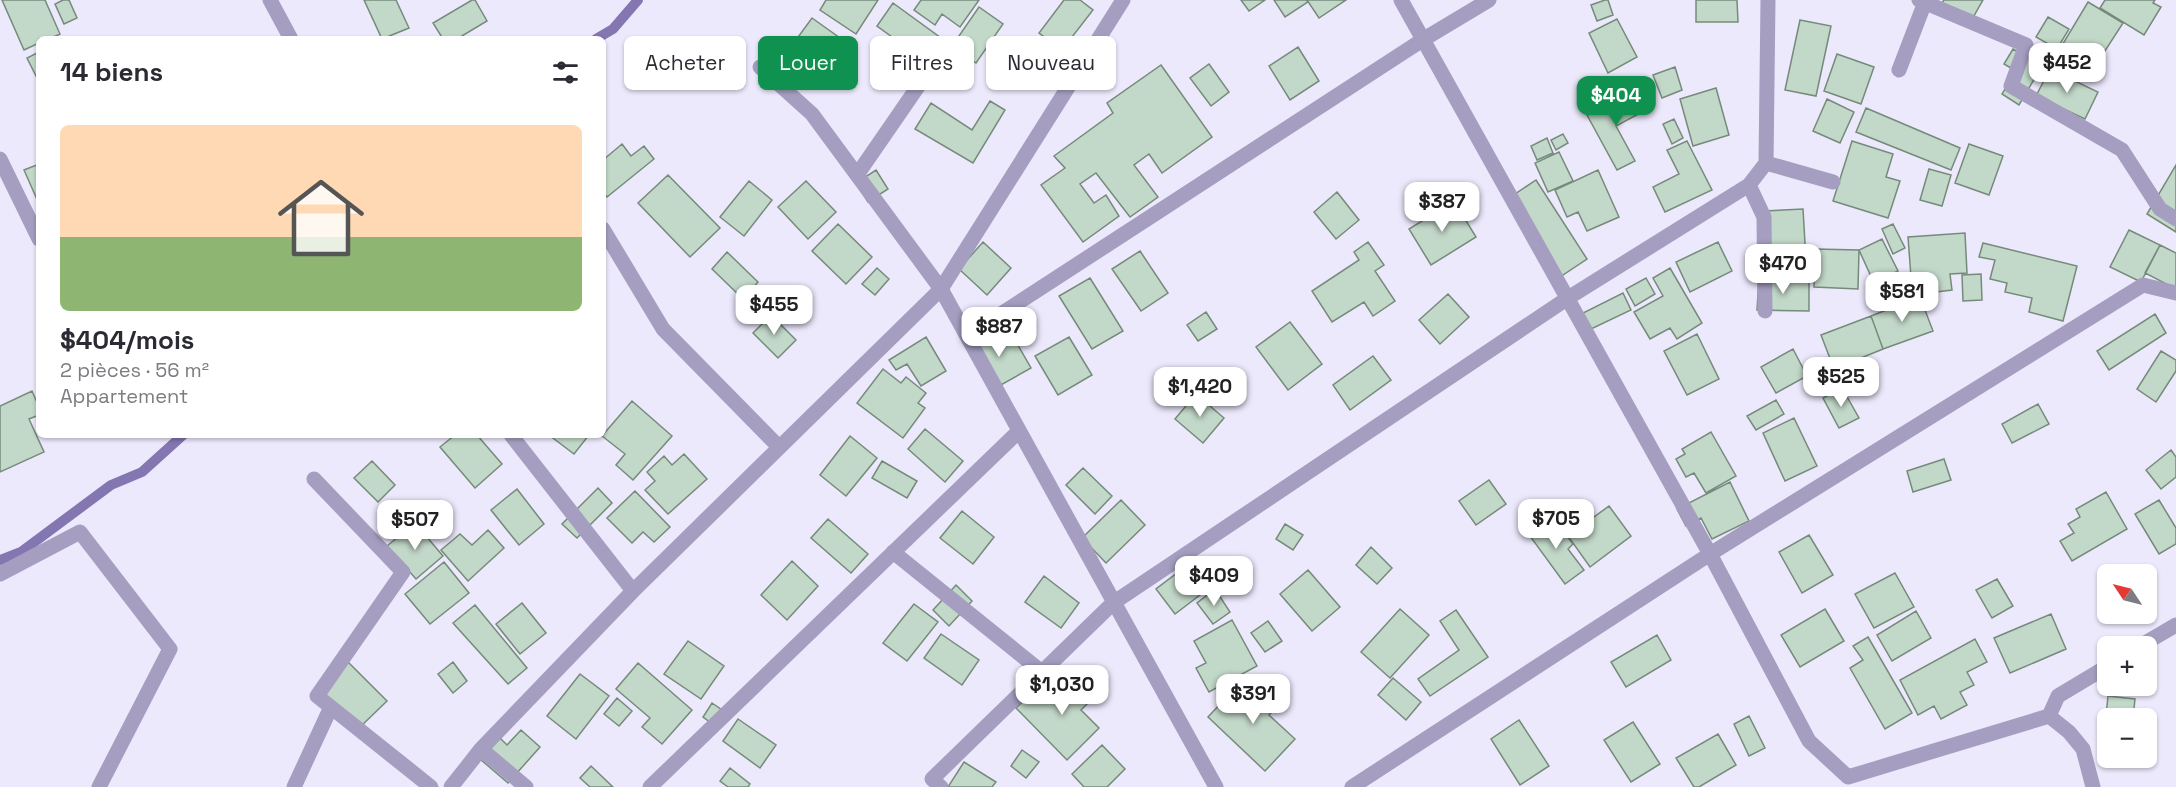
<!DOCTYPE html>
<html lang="fr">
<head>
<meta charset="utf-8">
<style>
	:root { --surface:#fff; --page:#f7f7f7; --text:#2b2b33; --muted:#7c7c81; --line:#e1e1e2; --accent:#0f924f }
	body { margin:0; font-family:"Space Grotesk",sans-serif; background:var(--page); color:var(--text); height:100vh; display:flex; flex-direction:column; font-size:22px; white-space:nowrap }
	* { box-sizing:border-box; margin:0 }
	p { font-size:20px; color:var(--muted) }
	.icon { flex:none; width:33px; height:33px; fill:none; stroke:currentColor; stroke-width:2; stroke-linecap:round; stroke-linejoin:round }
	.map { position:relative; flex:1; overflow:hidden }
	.details { position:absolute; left:36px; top:36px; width:570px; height:402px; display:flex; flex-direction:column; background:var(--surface); border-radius:9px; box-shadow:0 2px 4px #0004 }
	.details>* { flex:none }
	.banner { position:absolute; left:624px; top:36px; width:570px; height:54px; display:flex; gap:12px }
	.needle { width:39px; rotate:305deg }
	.tools { position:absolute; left:2097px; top:564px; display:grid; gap:12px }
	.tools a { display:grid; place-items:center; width:60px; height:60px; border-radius:9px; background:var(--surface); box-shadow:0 2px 4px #0004; font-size:30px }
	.price { position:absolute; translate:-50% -51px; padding:0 14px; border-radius:12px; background:#fff; color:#222; font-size:20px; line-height:39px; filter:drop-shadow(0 2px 3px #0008) }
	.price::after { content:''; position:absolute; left:50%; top:36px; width:18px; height:14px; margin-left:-9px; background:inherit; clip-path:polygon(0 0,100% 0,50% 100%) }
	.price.active { background:var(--accent); color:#fff }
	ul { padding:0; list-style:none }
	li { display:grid; align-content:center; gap:12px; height:318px; padding:0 24px }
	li+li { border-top:2px solid var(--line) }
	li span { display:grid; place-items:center; height:186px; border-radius:9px; color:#555 }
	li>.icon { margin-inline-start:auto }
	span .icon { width:108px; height:108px; fill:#fffc; stroke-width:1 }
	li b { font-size:26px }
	h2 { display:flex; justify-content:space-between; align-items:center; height:72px; padding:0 24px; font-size:26px }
	.tag { padding:0 21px; border-radius:9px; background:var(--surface); box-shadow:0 2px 4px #0004; font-size:21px; line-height:54px }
	.tag.active { background:var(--accent); color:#fff }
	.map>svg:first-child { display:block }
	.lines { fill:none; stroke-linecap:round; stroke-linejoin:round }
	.stream { stroke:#8476b0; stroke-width:10 }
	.building { fill:#c2d8c8; stroke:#768a7b; stroke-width:1.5 }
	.minor { stroke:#a59ec1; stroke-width:15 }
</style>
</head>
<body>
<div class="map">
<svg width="2176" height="787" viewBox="0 0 2176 787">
	<rect width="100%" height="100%" fill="#ece9fc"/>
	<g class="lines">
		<path class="stream" d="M596,39L613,29L638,0
			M0,560L21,552L111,485L142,472L183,435"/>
	</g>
	<path class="building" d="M2,0H45L60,34L49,39H39V43L24,50Z
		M63,0H69L77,18L64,24L55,4Z
		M364,0H396L409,28L382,39Z
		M472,0H475L487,21L457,39H443L433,23Z
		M826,0H878L856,34L820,10Z
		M921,0H979L960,27L942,14L935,25L914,10Z
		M1064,0H1080L1093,10L1062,50L1039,33Z
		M1241,0H1265L1249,11Z
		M1274,0H1306L1308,2L1285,17Z
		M1307,0H1346L1319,18Z
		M1605,0H1608L1613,15L1597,21L1591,5Z
		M1696,0H1737L1738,22H1696Z
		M1944,0H1983L1971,21L1941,4Z
		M2105,0H2155L2153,3L2161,7L2144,35L2100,8Z
		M2088,2L2123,23L2103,54L2094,49L2086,63L2061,47Z
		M893,3L941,38L925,61L877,26Z
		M979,7L1003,24L976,63L952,46Z
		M2048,17L2069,29L2057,49L2036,37Z
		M812,18L847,43L825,73L790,48Z
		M1617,19L1637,57L1608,73L1589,33Z
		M1800,20L1831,26L1816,96L1785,90Z
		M1298,47L1319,81L1290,100L1269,66Z
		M2013,49L2042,66L2019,105L2002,94L2016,71L2004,64Z
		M39,52V77L37,78L27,58Z
		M1837,54L1874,67L1861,104L1824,91Z
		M1209,64L1229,92L1211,106L1190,78Z
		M1161,65L1212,137L1162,173L1149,154L1134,165L1158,197L1130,217L1096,173L1080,184L1094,203L1106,195L1119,216L1083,242L1041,185L1065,168L1054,156L1113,113L1107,103Z
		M1675,67L1682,90L1662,98L1653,75Z
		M2050,69L2098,92L2085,119L2036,96Z
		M1716,88L1729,135L1693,146L1680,99Z
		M1633,90L1644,111L1616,126L1635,161L1617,170L1587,115Z
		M1827,99L1854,112L1840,143L1813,131Z
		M990,101L1005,110L973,163L915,129L931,103L972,130Z
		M1866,108L1960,148L1951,170L1856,132Z
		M1674,119L1683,138L1672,144L1663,124Z
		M1563,134L1568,143L1556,150L1551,140Z
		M1547,138L1553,153L1537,160L1531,146Z
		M1687,141L1712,190L1665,212L1653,187L1679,174L1667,150Z
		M1852,141L1893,154L1886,177L1900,181L1888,218L1833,201Z
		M622,144L631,156L644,146L654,159L607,197L603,192V160Z
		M1969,144L2003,156L1989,195L1955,183Z
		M1559,152L1573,181L1548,192L1535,163Z
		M39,164V204L24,170Z
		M2176,165V232L2147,214Z
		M1929,169L1951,175L1942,206L1920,200Z
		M876,170L888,189L868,202L856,183Z
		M1598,170L1619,217L1587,231L1578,212L1567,217L1555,190Z
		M668,175L720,228L690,257L638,203Z
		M1536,180L1587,259L1560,277L1509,198Z
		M749,181L772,200L744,236L720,217Z
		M806,181L836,212L808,239L778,207Z
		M1337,192L1359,220L1336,239L1314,212Z
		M1454,201L1476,237L1431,265L1409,229Z
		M1803,209L1806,260L1768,263L1764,211Z
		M838,224L872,257L846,284L812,251Z
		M1893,224L1905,248L1893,254L1882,229Z
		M2129,230L2160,245L2141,282L2110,267Z
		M1965,233L1967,273L1950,274L1952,290L1928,293L1927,276L1911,277L1908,237Z
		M1882,239L1898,271L1874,283L1859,250Z
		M983,242L1011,268L987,295L959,269Z
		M1368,242L1384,265L1375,271L1395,301L1373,316L1364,302L1332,322L1312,291L1359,260L1354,252Z
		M1718,242L1732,271L1690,292L1676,262Z
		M1983,243L2077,266L2063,321L2029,312L2032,298L2005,292L2007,283L1990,279L1995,260L1979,257Z
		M2160,245L2176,253V289L2145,273Z
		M1815,249L1859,250L1858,289L1814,287Z
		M1140,251L1168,293L1141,311L1112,269Z
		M727,252L758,282L743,299L712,269Z
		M877,268L889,279L875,295L862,284Z
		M1670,268L1702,323L1677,339L1670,328L1650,339L1634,312L1663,296L1653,278Z
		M1981,274L1982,300L1963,301L1962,275Z
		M1090,278L1123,331L1092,349L1059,296Z
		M1646,278L1655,294L1635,306L1626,289Z
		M1759,278L1809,280V311L1757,310Z
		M1623,293L1631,310L1591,329L1583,313Z
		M1448,294L1469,317L1440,344L1419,320Z
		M1920,297L1933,331L1883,349L1871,316Z
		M1206,312L1217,329L1198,341L1187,325Z
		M2155,314L2166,333L2109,370L2097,351Z
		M771,315L796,340L778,358L753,333Z
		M1871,316L1883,349L1834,369L1821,335Z
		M1290,322L1322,364L1288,390L1256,347Z
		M1007,326L1031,368L992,390L968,347Z
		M1697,334L1719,379L1687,395L1664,351Z
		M926,337L946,371L921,386L907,364L896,370L889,360Z
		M1069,337L1092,375L1058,395L1035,356Z
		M1793,349L1807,376L1776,393L1761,367Z
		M2161,351L2176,360V371L2156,402L2137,389Z
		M1373,356L1391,380L1350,410L1333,385Z
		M883,369L901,383L906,377L926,393L918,403L925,408L903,438L857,403Z
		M1842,388L1859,418L1839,428L1823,398Z
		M32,391L39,407V415L29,419L44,452L0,472V406Z
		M1196,394L1224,418L1203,443L1175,419Z
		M1776,400L1784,414L1756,430L1747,416Z
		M632,401L672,436L633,480L616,465L625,454L602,436Z
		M2038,404L2049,424L2012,443L2002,424Z
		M1794,418L1817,466L1785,481L1763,433Z
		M925,429L963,461L945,482L908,449Z
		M1711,432L1736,476L1706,493L1694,473L1686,477L1676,459L1685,454L1682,449Z
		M455,435H477L502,464L475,488L440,447Z
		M549,435H589L574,454Z
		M850,436L877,458L846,496L820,475Z
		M2171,450L2176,457V477L2161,489L2146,470Z
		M684,454L707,479L668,514L645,490L655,481L647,472L664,456L672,465Z
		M1944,459L1951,480L1913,492L1907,471Z
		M372,461L395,485L378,502L354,478Z
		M882,461L917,481L907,498L872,478Z
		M1083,468L1112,496L1095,514L1066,485Z
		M1489,480L1506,504L1476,525L1459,501Z
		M1730,482L1749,521L1712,539L1701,518L1686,526L1677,509Z
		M598,488L612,503L577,538L562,524Z
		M517,489L544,524L519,545L491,510Z
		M635,491L670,527L654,542L643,532L632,543L607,518Z
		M2106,492L2127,529L2072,561L2060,541L2074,533L2068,524L2080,517L2076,509Z
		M1121,500L1145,525L1106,563L1082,538Z
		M2159,500L2176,528V544L2159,554L2135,514Z
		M403,501L414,513L398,529L387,516Z
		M1609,506L1631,536L1590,567L1568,536Z
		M962,511L994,537L973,564L940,538Z
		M1546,518L1556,531L1561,528L1573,544L1568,549L1584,570L1565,584L1527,532Z
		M828,519L868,554L851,573L811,538Z
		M415,523L443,556L416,579L387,546Z
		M1285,524L1303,535L1293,550L1276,539Z
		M488,530L504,548L468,581L441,550L460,534L472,545Z
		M1809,535L1833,575L1802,593L1779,552Z
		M1371,547L1392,568L1377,584L1356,565Z
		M1194,560L1213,585L1175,614L1156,589Z
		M792,561L818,586L787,620L761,595Z
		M444,562L469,593L430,624L405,594Z
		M1308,570L1340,607L1312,631L1280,594Z
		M1895,573L1914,607L1874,628L1855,594Z
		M1044,576L1079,603L1061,628L1025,602Z
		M1997,579L2013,606L1992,618L1976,590Z
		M956,585L972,601L949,626L933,610Z
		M1215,589L1230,612L1213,624L1197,603Z
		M522,603L546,633L520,654L496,624Z
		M914,604L938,622L907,661L883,643Z
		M475,605L527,668L508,684L453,623Z
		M1400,609L1429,635L1390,678L1361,652Z
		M1825,609L1844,641L1800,667L1781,635Z
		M1456,610L1488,657L1430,696L1418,679L1459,650L1440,621Z
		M1916,611L1931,638L1892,661L1877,635Z
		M2051,614L2066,649L2010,673L1994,638Z
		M1232,620L1257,666L1209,692L1196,668L1206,663L1194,641Z
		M1268,621L1282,641L1265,652L1251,633Z
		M941,634L979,660L962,685L924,658Z
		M1657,635L1671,660L1626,687L1611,662Z
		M1868,637L1912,713L1885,729L1850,668L1863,660L1853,646Z
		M1975,639L1987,662L1967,672L1974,685L1960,692L1967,705L1941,719L1934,706L1918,715L1900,680Z
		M688,641L724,666L701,699L664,674Z
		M348,662L387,701L357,730L319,691Z
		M453,662L467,681L453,693L438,674Z
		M638,663L692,710L662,744L642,727L650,718L616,689Z
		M580,674L609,696L576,739L547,716Z
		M1073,674L1095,696L1081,710L1099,728L1067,760L1016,708L1032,693L1042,703Z
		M1393,678L1421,702L1406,720L1378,695Z
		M1238,685L1252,698L1263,687L1280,704L1269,715L1295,739L1265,771L1208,717Z
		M2108,696L2135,699L2133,718H2108V758H2129L2128,767L2101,764Z
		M617,698L632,711L619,726L604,714Z
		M712,703L728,714L718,728L703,717Z
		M1749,716L1765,748L1749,756L1734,724Z
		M738,719L776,745L760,768L723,741Z
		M1519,720L1549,766L1520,785L1491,739Z
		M1633,722L1660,764L1631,782L1604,740Z
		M521,730L540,747L508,783L480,759L500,738L507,745Z
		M1718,734L1736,765L1699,787H1694L1676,758Z
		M1102,745L1125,769L1107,787H1084L1072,774Z
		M1022,750L1039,762L1026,778L1011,766Z
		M964,762L996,782L992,787H948Z
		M591,766L613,787H590L580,778Z
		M730,768L750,784L748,787H728L720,781Z"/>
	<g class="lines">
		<path class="minor" d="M270,0L291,39
			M1401,0L1710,554L1809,741L1848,777L2049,716L2069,732L2083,749L2093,787
			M1919,0L2026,45L2011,86L2122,150L2160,209L2176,219
			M760,67L812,114L941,289L1216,787
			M1899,70L1925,2
			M0,159L39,239
			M1766,163L1833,182
			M857,175L928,72
			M1749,185L1764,217L1765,311
			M603,229L663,329L779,447
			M967,336L1424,39L1489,0
			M511,435L633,591
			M314,479L403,572L317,696L431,787
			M893,552L1042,672
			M0,574L80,532L170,649L99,787
			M2140,646L2176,625
			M2049,716L2058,696L2108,666
			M481,749L526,787
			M294,787L331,707
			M451,787L481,749L633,591L941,289L1123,0
			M650,787L1019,431
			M941,787L932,779L1113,603L1568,298L1749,185L1766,163L1768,0
			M1352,787L1710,554L2143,285L2176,293"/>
	</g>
</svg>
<div class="tools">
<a><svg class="needle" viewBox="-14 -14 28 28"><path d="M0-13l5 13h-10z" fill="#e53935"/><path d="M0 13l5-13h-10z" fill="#7c7c81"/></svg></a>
<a>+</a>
<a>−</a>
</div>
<b class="price" style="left:2067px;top:94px">$452</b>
<b class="price active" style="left:1616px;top:127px">$404</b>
<b class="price" style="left:1442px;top:233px">$387</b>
<b class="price" style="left:1783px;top:295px">$470</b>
<b class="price" style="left:1902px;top:323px">$581</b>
<b class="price" style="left:774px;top:336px">$455</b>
<b class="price" style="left:999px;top:358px">$887</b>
<b class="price" style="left:1841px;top:408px">$525</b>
<b class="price" style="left:1200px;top:418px">$1,420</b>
<b class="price" style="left:1556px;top:550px">$705</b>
<b class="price" style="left:415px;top:551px">$507</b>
<b class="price" style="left:1214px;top:607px">$409</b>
<b class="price" style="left:1062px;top:716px">$1,030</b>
<b class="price" style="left:1253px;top:725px">$391</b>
<div class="banner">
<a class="tag">Acheter</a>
<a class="tag active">Louer</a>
<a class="tag">Filtres</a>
<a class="tag">Nouveau</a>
</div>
<section class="details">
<h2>14 biens<svg class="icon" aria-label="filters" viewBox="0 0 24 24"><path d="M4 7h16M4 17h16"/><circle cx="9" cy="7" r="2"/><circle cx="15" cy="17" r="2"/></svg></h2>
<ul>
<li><span style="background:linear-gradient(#ffd9b3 60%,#8fb573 0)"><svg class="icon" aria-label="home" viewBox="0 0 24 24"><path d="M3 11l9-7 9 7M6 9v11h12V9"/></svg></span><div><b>$404/mois</b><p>2 pièces · 56 m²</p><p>Appartement</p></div></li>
</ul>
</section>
</div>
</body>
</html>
